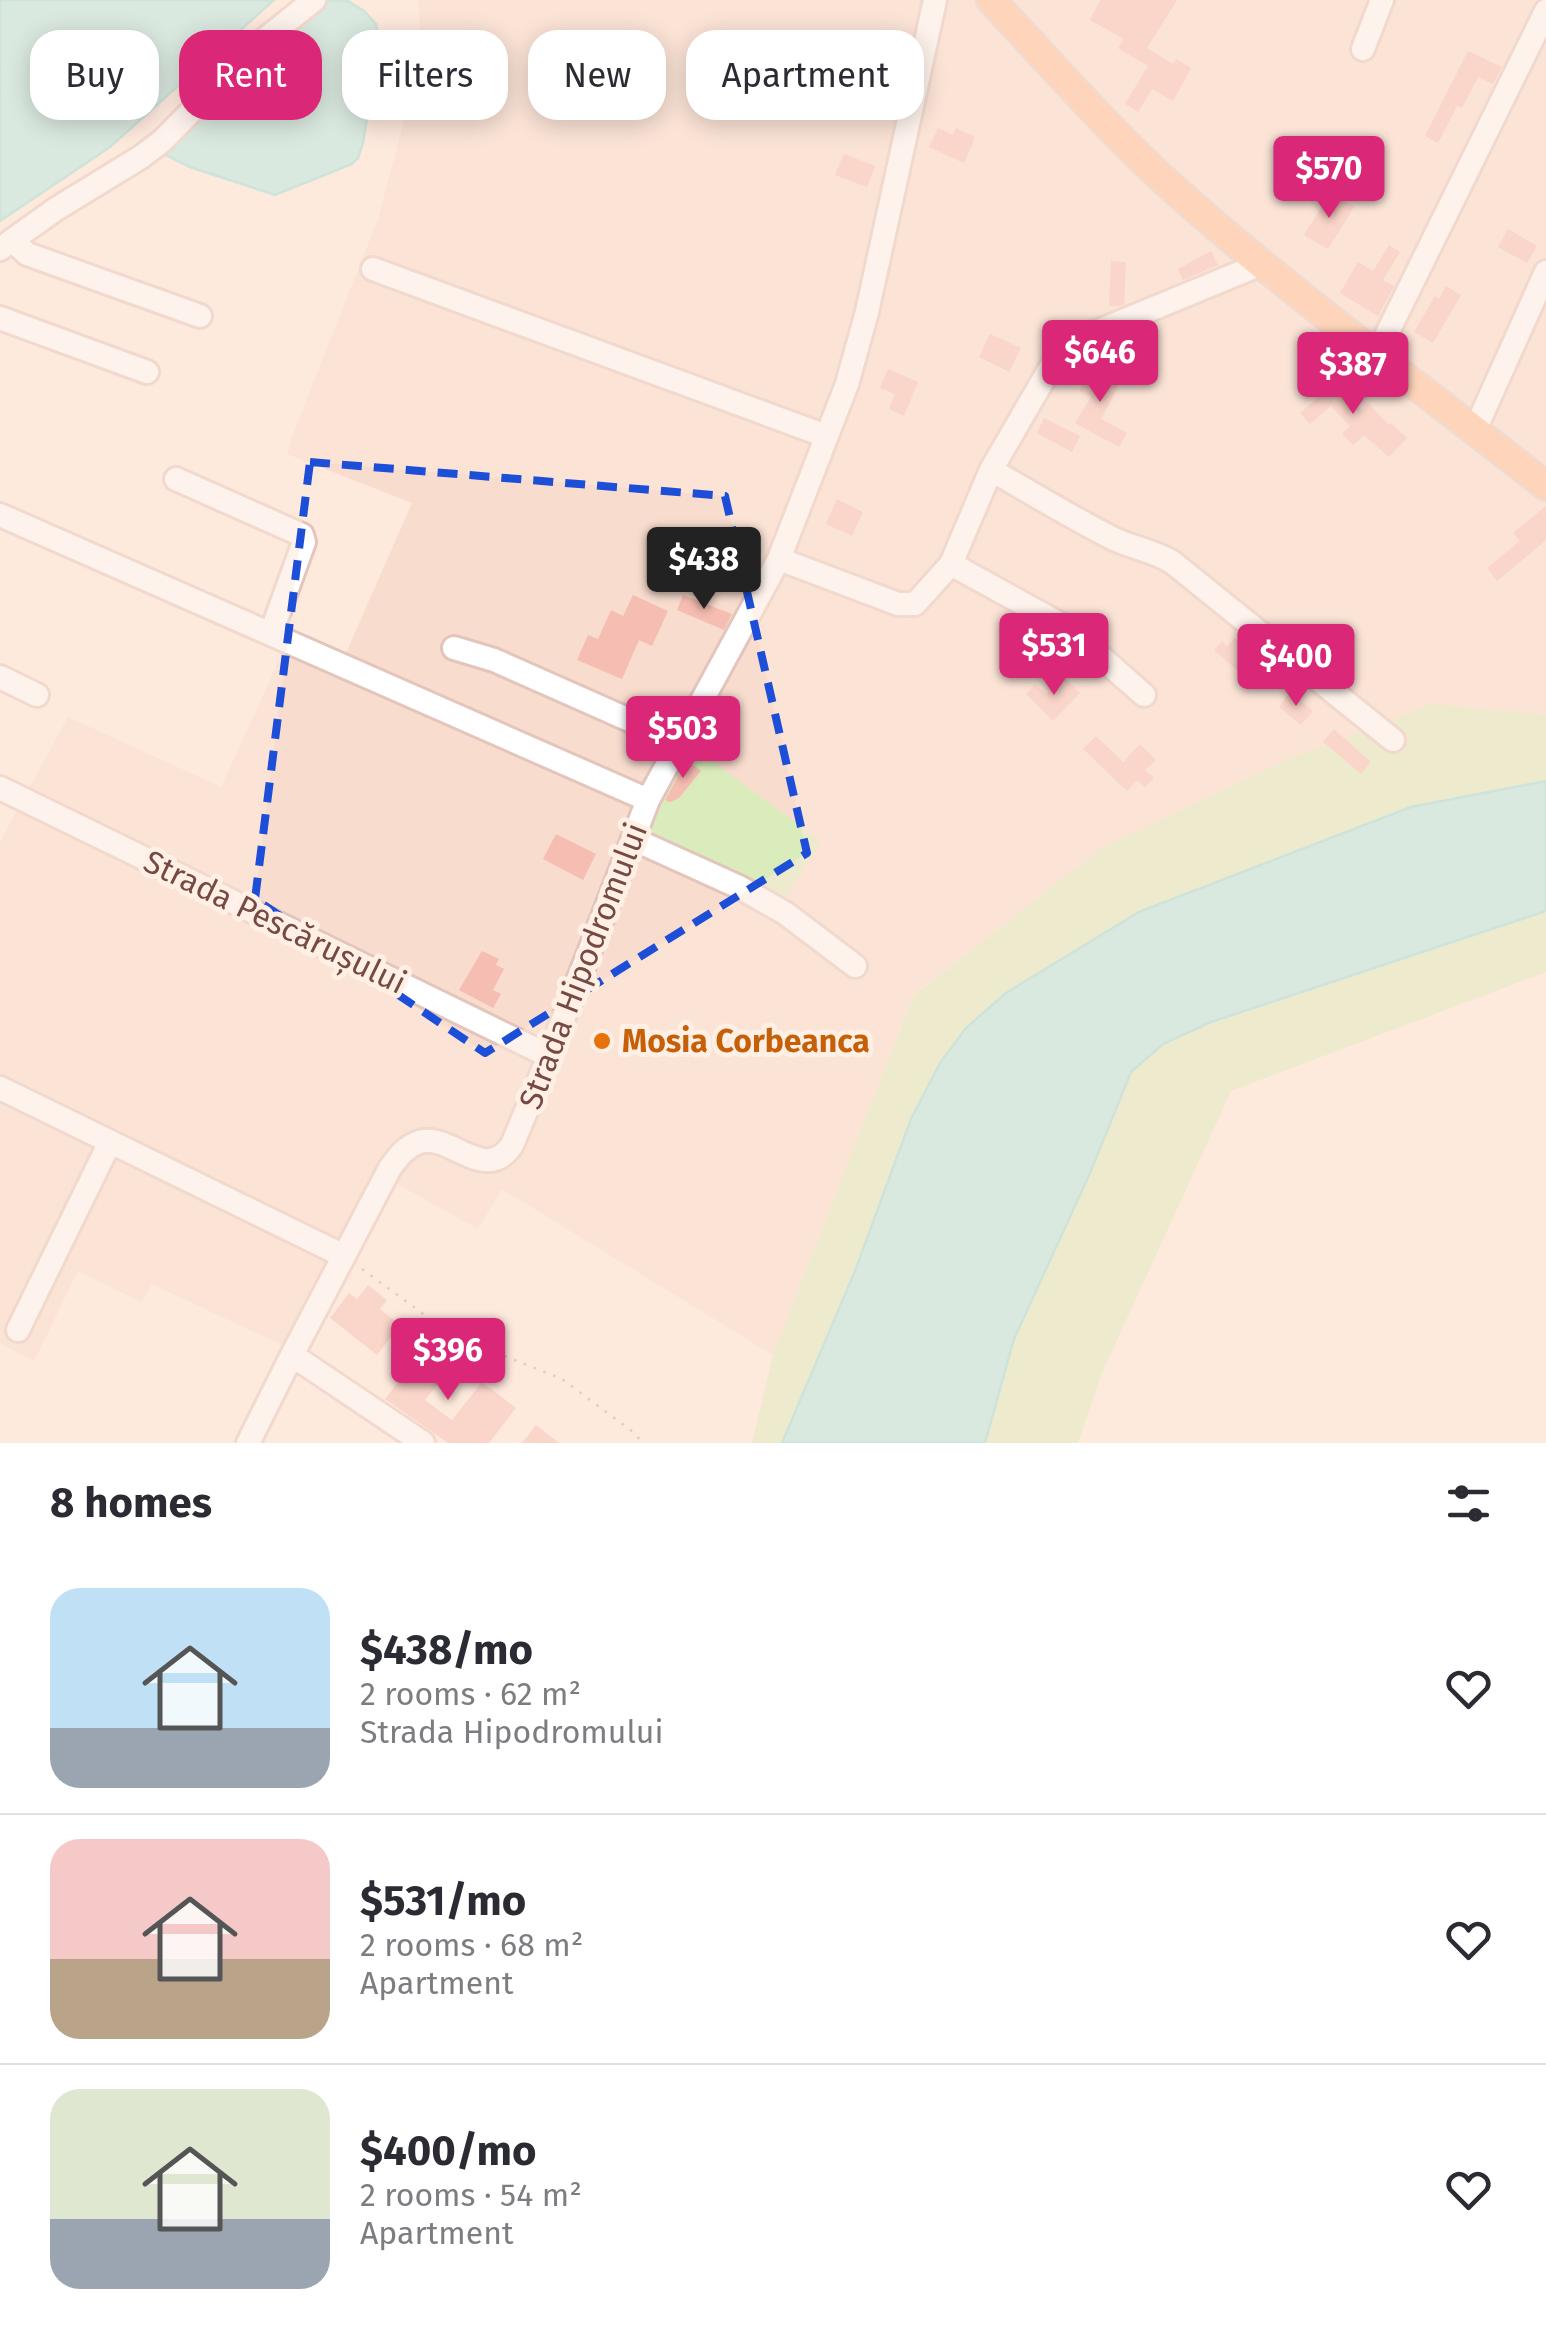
<!DOCTYPE html>
<html lang="en">
<head>
<meta charset="utf-8">
<style>
	:root { --surface:#fff; --page:#f2f2f3; --text:#2b2b33; --muted:#7c7c81; --line:#e1e1e2; --accent:#db2777 }
	body { margin:0; font-family:"Fira Sans",sans-serif; background:var(--page); color:var(--text); height:100vh; display:flex; flex-direction:column; font-size:38px; white-space:nowrap }
	* { box-sizing:border-box; margin:0 }
	p { font-size:32px; color:var(--muted) }
	.icon { flex:none; width:55px; height:55px; fill:none; stroke:currentColor; stroke-width:2; stroke-linecap:round; stroke-linejoin:round }
	.map { position:relative; height:1443px; overflow:hidden }
	.panel { display:flex; flex-direction:column; background:var(--surface); flex:1 }
	.panel>* { flex:none }
	.top-card { position:absolute; left:30px; top:30px; width:1000px; height:90px; display:flex; gap:20px }
	.price { position:absolute; translate:-50% -85px; padding:0 22px; border-radius:10px; background:var(--accent); color:#fff; font-size:32px; line-height:65px; filter:drop-shadow(0 2px 5px #0008) }
	.price::after { content:''; position:absolute; left:50%; top:60px; width:30px; height:22px; margin-left:-15px; background:inherit; clip-path:polygon(0 0,100% 0,50% 100%) }
	.price.selected { background:#222; color:#fff }
	ul { padding:0; list-style:none }
	li { display:flex; align-items:center; gap:30px; height:250px; padding:0 50px }
	li+li { border-top:2px solid var(--line) }
	li span { display:grid; place-items:center; flex:none; width:280px; height:200px; border-radius:30px; color:#555 }
	li>.icon { margin-inline-start:auto }
	span .icon { width:120px; height:120px; fill:#fffc; stroke-width:1 }
	li b { font-size:42px }
	h2 { display:flex; justify-content:space-between; align-items:center; height:120px; padding:0 50px; font-size:42px }
	.chip { padding:0 35px; border-radius:30px; background:var(--surface); box-shadow:0 5px 25px #0003; font-size:35px; line-height:90px }
	.chip.selected { background:var(--accent); color:#fff }
	.map>svg:first-child { display:block }
	.residential { fill:#f8dcce }
	.green { fill:#daecbb }
	.water { fill:#b0e8e3; stroke:#96dbd5; stroke-width:2.5 }
	.building { fill:#f6bdb2 }
	.lines { fill:none; stroke-linecap:round; stroke-linejoin:round }
	.minor-casing { stroke:#e4c5bc; stroke-width:28 }
	.major-casing { stroke:#d8cccb; stroke-width:32 }
	.path { stroke:#daa096; stroke-width:2.5; stroke-dasharray:2.5 8; stroke-linecap:butt }
	.minor { stroke:#fff; stroke-width:22 }
	.major { stroke:#ffbd93; stroke-width:28 }
	.marked { fill:none; stroke:#1d4ed8; stroke-width:8; stroke-dasharray:20 12; stroke-linejoin:round }
	.food-dot { fill:#e8710a; stroke:#ffefe5; stroke-width:4 }
	.labels { text-anchor:middle; dominant-baseline:central; stroke-width:10; stroke-linejoin:round; paint-order:stroke }
	.street-label { font-size:32px; fill:#754a44; stroke:#ffefe5 }
	.food-label { font-size:32px; font-weight:bold; fill:#c56008; stroke:#ffefe5; text-anchor:start }
</style>
</head>
<body>
<div class="map">
<svg width="1546" height="1443" viewBox="0 0 1546 1443">
	<rect width="100%" height="100%" fill="#fee9dd"/>
	<path class="residential" d="M418,0H1546V715L1432,704L1286,760L1100,849L913,995L773,1355L502,1189L478,1229L374,1171L286,1347L152,1284L142,1302L78,1271L34,1361L0,1343V842L68,717L221,787L285,647L339,669L412,503L287,454L293,434L378,219L422,53Z"/>
	<path class="green" d="M1432,704L1546,715V972L1231,1091L1102,1373L1078,1443H752L773,1355L913,996L1100,849L1286,760Z
		M684,738L721,768L821,841L782,902L643,835Z"/>
	<path class="water" d="M0,0H274L110,147L0,221Z
		M330,0L348,1L364,11L376,24L379,42L363,143L358,158L352,164L275,195L190,167L166,155L210,100L230,82L246,92L263,84L265,73L254,60L315,8Z
		M1546,781V911L1211,1022L1163,1044L1131,1072L1090,1173L1014,1339L985,1443H782L855,1271L911,1119L940,1063L966,1028L1006,993L1139,912L1411,807Z"/>
	<path class="building" d="M1100,0H1177L1147,48L1173,64L1176,59L1191,68L1173,101L1152,89L1138,112L1125,104L1148,66L1118,48L1124,39L1090,20Z
		M1468,51L1502,67L1493,84L1478,77L1462,108L1457,106L1438,143L1425,136Z
		M938,128L953,135L956,128L975,137L964,163L929,147Z
		M844,154L875,166L867,187L835,175Z
		M1331,192L1354,207L1328,249L1304,235Z
		M1508,229L1537,246L1527,263L1498,247Z
		M1389,245L1400,252L1383,280L1394,286L1378,316L1340,293L1358,262L1373,271Z
		M1211,251L1218,265L1183,280L1178,269Z
		M1111,261L1126,262L1124,304L1119,306H1109Z
		M1446,286L1461,295L1433,343L1414,332L1435,296L1439,299Z
		M990,334L1021,348L1009,372L979,357Z
		M1093,364L1122,380L1101,419L1127,433L1119,447L1075,423L1091,397L1079,391Z
		M888,369L918,382L904,416L889,409L895,394L880,388Z
		M1319,377L1326,384L1333,378L1361,410L1368,403L1389,425L1391,423L1407,438L1389,457L1364,435L1353,445L1342,434L1350,426L1331,406L1310,424L1300,413L1317,398L1307,388Z
		M1044,418L1080,436L1072,452L1037,433Z
		M837,499L863,512L852,536L826,524Z
		M1546,506V540L1497,581L1487,568L1520,541L1513,533Z
		M633,595L668,611L652,646L639,640L622,679L577,660L588,635L598,639L611,610L623,616Z
		M683,595L732,614L724,630L677,610Z
		M1235,638L1250,652L1247,654L1250,657L1238,671L1214,650L1222,641L1227,646Z
		M1064,677L1080,693L1053,721L1026,694L1035,684L1046,694Z
		M1290,692L1313,711L1301,725L1279,707Z
		M1334,729L1371,762L1361,774L1323,742Z
		M1096,736L1123,762L1140,744L1156,760L1145,770L1154,778L1145,787L1137,780L1127,791L1083,749Z
		M687,760L701,771L679,798L670,802L665,800Z
		M556,834L596,854L583,880L543,859Z
		M482,951L499,959L496,965L504,969L493,990L501,994L493,1008L459,990Z
		M368,1285L387,1300L380,1309L400,1325L377,1355L330,1318L349,1293L357,1299Z
		M422,1343L451,1367L425,1400L452,1420L482,1382L516,1408L489,1443H448L385,1399L406,1372L401,1369Z
		M536,1425L559,1443H522Z"/>
	<g class="lines">
		<g class="minor-casing">
			<path id="minor" d="M1363,49L1382,0
				M12,240L27,254L200,316
				M0,249L56,209L141,157L162,141L254,48L314,0
				M373,269L826,436
				M0,318L147,372
				M1377,354L1546,11
				M1475,430L1546,272
				M991,470C1032,493 1072,518 1114,539C1133,548 1154,551 1172,562L1393,740
				M176,479L302,535L304,542L271,633
				M0,515L648,800
				M779,559L898,604H915L951,564L991,470L1056,358L1089,335L1261,264
				M951,564L1069,629L1144,695
				M454,648L494,660L679,742
				M0,677L37,695
				M0,788L549,1056
				M633,839L739,887L785,913L855,966
				M0,1088L344,1256
				M18,1330L110,1142
				M292,1355L423,1443
				M248,1443L292,1355L390,1168C398,1157 405,1147 419,1142C450,1132 485,1185 512,1145L549,1056L648,800L779,559L847,384L867,312L935,0"/>
		</g>
		<g class="major-casing">
			<path id="major" d="M991,0C1052,65 1111,133 1177,192C1294,296 1423,389 1546,486"/>
		</g>
		<path class="path" d="M362,1269L452,1335L562,1379L633,1432L643,1443"/>
		<use href="#minor" class="minor"/>
		<use href="#major" class="major"/>
	</g>
	<path d="M0 0H1546V1443H0ZM310,462L725,496L807,853L485,1053L255,899Z" fill="#fee9dd" fill-opacity=".55" fill-rule="evenodd"/>
	<path class="marked" d="M310,462L725,496L807,853L485,1053L255,899Z"/>
	<circle class="food-dot" cx="602" cy="1041" r="10"/>
	<g class="labels">
		<g class="street-label">
			<text transform="translate(275 922) rotate(26)">Strada Pescărușului</text>
			<text transform="translate(583 966) rotate(-69)">Strada Hipodromului</text>
		</g>
		<g class="food-label">
			<text x="622" y="1041">Mosia Corbeanca</text>
		</g>
	</g>
</svg>
<b class="price" style="left:1329px;top:221px">$570</b>
<b class="price" style="left:1100px;top:405px">$646</b>
<b class="price" style="left:1353px;top:417px">$387</b>
<b class="price selected" style="left:704px;top:612px">$438</b>
<b class="price" style="left:1054px;top:698px">$531</b>
<b class="price" style="left:1296px;top:709px">$400</b>
<b class="price" style="left:683px;top:781px">$503</b>
<b class="price" style="left:448px;top:1403px">$396</b>
<div class="top-card">
<a class="chip">Buy</a>
<a class="chip selected">Rent</a>
<a class="chip">Filters</a>
<a class="chip">New</a>
<a class="chip">Apartment</a>
</div>
</div>
<section class="panel">
<h2>8 homes<svg class="icon" aria-label="filters" viewBox="0 0 24 24"><path d="M4 7h16M4 17h16"/><circle cx="9" cy="7" r="2"/><circle cx="15" cy="17" r="2"/></svg></h2>
<ul>
<li><span style="background:linear-gradient(#bfe0f5 70%,#9aa5b1 0)"><svg class="icon" aria-label="home" viewBox="0 0 24 24"><path d="M3 11l9-7 9 7M6 9v11h12V9"/></svg></span><div><b>$438/mo</b><p>2 rooms · 62 m²</p><p>Strada Hipodromului</p></div><svg class="icon" aria-label="heart" viewBox="0 0 24 24"><path d="M12 20l-8-8c-3-5 5-10 8-4 3-6 11-1 8 4z"/></svg></li>
<li><span style="background:linear-gradient(#f6c9c9 60%,#b9a48a 0)"><svg class="icon" aria-label="home" viewBox="0 0 24 24"><path d="M3 11l9-7 9 7M6 9v11h12V9"/></svg></span><div><b>$531/mo</b><p>2 rooms · 68 m²</p><p>Apartment</p></div><svg class="icon" aria-label="heart" viewBox="0 0 24 24"><path d="M12 20l-8-8c-3-5 5-10 8-4 3-6 11-1 8 4z"/></svg></li>
<li><span style="background:linear-gradient(#dfe7d0 65%,#9aa5b1 0)"><svg class="icon" aria-label="home" viewBox="0 0 24 24"><path d="M3 11l9-7 9 7M6 9v11h12V9"/></svg></span><div><b>$400/mo</b><p>2 rooms · 54 m²</p><p>Apartment</p></div><svg class="icon" aria-label="heart" viewBox="0 0 24 24"><path d="M12 20l-8-8c-3-5 5-10 8-4 3-6 11-1 8 4z"/></svg></li>
</ul>
</section>
</body>
</html>
